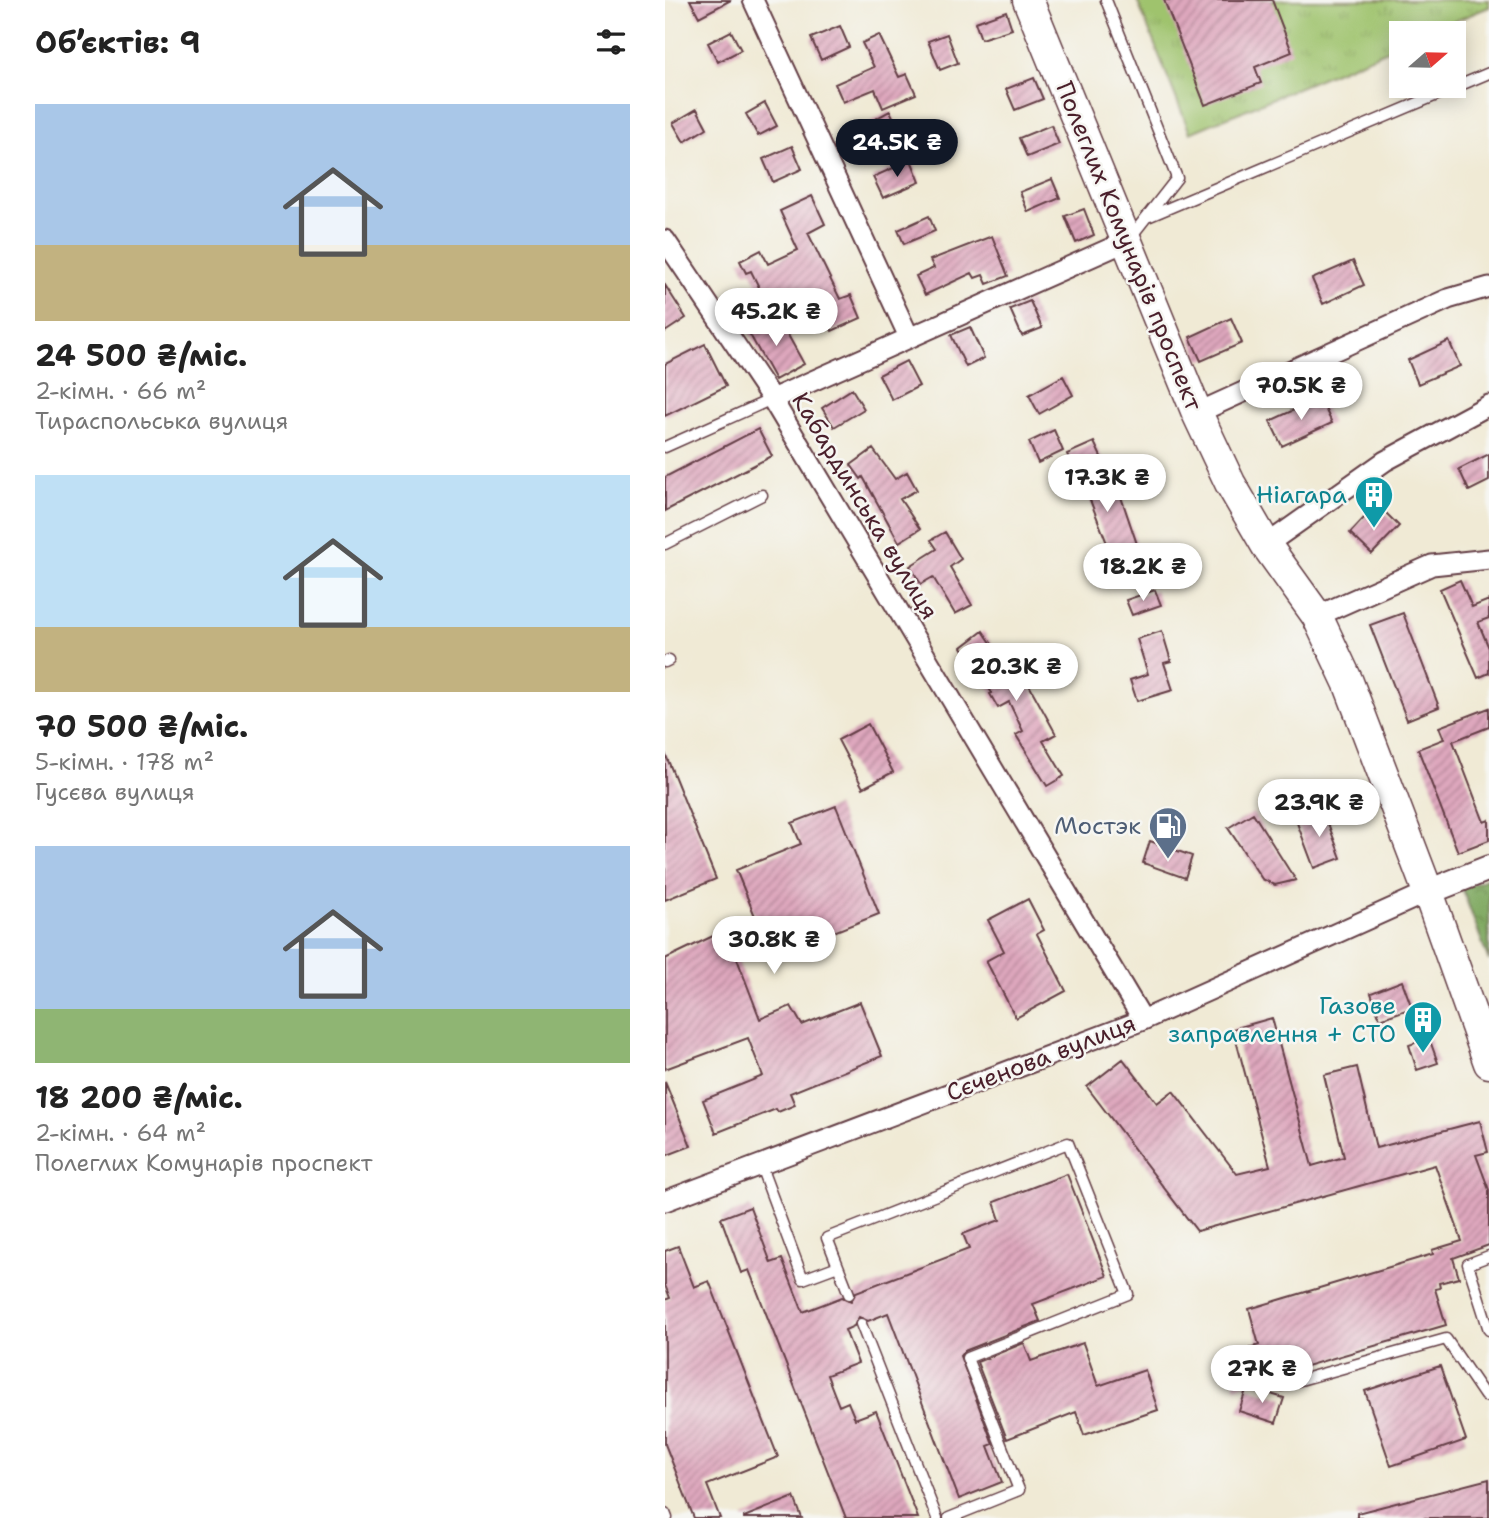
<!DOCTYPE html>
<html lang="uk">
<head>
<meta charset="utf-8">
<style>
	:root { --surface:#fff; --page:#f6f6f6; --text:#222; --muted:#767676; --accent:#111827 }
	body { margin:0; font-family:"Shantell Sans",sans-serif; background:var(--page); color:var(--text); height:100vh; display:flex; flex-direction:column; font-size:26px; white-space:nowrap }
	* { box-sizing:border-box; margin:0 }
	p { font-size:23px; color:var(--muted) }
	.icon { flex:none; width:38px; height:38px; fill:none; stroke:currentColor; stroke-width:2; stroke-linecap:round; stroke-linejoin:round }
	.map { position:relative; flex:1; overflow:hidden }
	.details { display:flex; flex-direction:column; background:var(--surface); width:665px }
	.details>* { flex:none }
	.needle { width:46px; rotate:70deg }
	.buttons { position:absolute; left:724px; top:21px; display:grid; gap:14px }
	.buttons a { display:grid; place-items:center; width:77px; height:77px; border-radius:0px; background:var(--surface); box-shadow:0 4px 18px #0003; font-size:35px }
	.price { position:absolute; translate:-50% -60px; padding:0 16px; border-radius:24px; background:#fff; color:#222; font-size:23px; line-height:46px; filter:drop-shadow(0 2px 4px #0008) }
	.price::after { content:''; position:absolute; left:50%; top:42px; width:21px; height:16px; margin-left:-10px; background:inherit; clip-path:polygon(0 0,100% 0,50% 100%) }
	.price.active { background:var(--accent); color:#fff }
	ul { padding:0; list-style:none }
	li { display:grid; align-content:center; gap:14px; height:371px; padding:0 35px }
	li span { display:grid; place-items:center; height:217px; border-radius:0px; color:#555 }
	li>.icon { margin-inline-start:auto }
	span .icon { width:126px; height:126px; fill:#fffc; stroke-width:1 }
	li b { font-size:30px }
	h2 { display:flex; justify-content:space-between; align-items:center; height:84px; padding:0 35px; font-size:30px }
	main { display:flex; flex:1; min-height:0 }
	.map>svg:first-child { display:block }
	.forest { fill:url(#forest-crowns); stroke:#646446; stroke-width:2 }
	.park { fill:url(#park-tufts); stroke:#74714c; stroke-width:2 }
	.building { fill:url(#building-hatch) }
	.lines { fill:none; stroke-linecap:round; stroke-linejoin:round }
	.service-casing { stroke:#633d44; stroke-width:13 }
	.minor-casing { stroke:#633d44; stroke-width:23 }
	.tertiary-casing { stroke:#633d44; stroke-width:28 }
	.primary-casing { stroke:#633d44; stroke-width:33 }
	.service { stroke:#fff; stroke-width:10 }
	.minor { stroke:#fff; stroke-width:19 }
	.tertiary { stroke:#fff; stroke-width:24 }
	.primary { stroke:#fff; stroke-width:30 }
	.labels { text-anchor:middle; dominant-baseline:central; stroke-width:5; stroke-linejoin:round; paint-order:stroke }
	.street-label { font-size:24px; fill:#4a1f2b; stroke:#f6f6f2 }
	.culture-label { font-size:24px; fill:#0d838f; stroke:#f6f6f2; text-anchor:end }
	.service-label { font-size:24px; fill:#4e5e75; stroke:#f6f6f2; text-anchor:end }
</style>
</head>
<body>
<main>
<section class="details">
<h2>Об’єктів: 9<svg class="icon" aria-label="filters" viewBox="0 0 24 24"><path d="M4 7h16M4 17h16"/><circle cx="9" cy="7" r="2"/><circle cx="15" cy="17" r="2"/></svg></h2>
<ul>
<li><span style="background:linear-gradient(#a9c7e8 65%,#c2b280 0)"><svg class="icon" aria-label="home" viewBox="0 0 24 24"><path d="M3 11l9-7 9 7M6 9v11h12V9"/></svg></span><div><b>24 500 ₴/міс.</b><p>2-кімн. · 66 m²</p><p>Тираспольська вулиця</p></div></li>
<li><span style="background:linear-gradient(#bfe0f5 70%,#c2b280 0)"><svg class="icon" aria-label="home" viewBox="0 0 24 24"><path d="M3 11l9-7 9 7M6 9v11h12V9"/></svg></span><div><b>70 500 ₴/міс.</b><p>5-кімн. · 178 m²</p><p>Гусєва вулиця</p></div></li>
<li><span style="background:linear-gradient(#a9c7e8 75%,#8fb573 0)"><svg class="icon" aria-label="home" viewBox="0 0 24 24"><path d="M3 11l9-7 9 7M6 9v11h12V9"/></svg></span><div><b>18 200 ₴/міс.</b><p>2-кімн. · 64 m²</p><p>Полеглих Комунарів проспект</p></div></li>
</ul>
</section>
<div class="map">
<svg width="824" height="1518" viewBox="0 0 824 1518">
	<defs>
		<pattern id="forest-crowns" width="20" height="18" patternUnits="userSpaceOnUse" patternTransform="scale(1.75)"><rect width="20" height="18" fill="#7fa960"/><path d="M2 6a3 3 0 1 1 6 0M12 15a3 3 0 1 1 6 0" fill="none" stroke="#6a894f"/></pattern>
		<pattern id="park-tufts" width="24" height="20" patternUnits="userSpaceOnUse" patternTransform="scale(1.75)"><rect width="24" height="20" fill="#9fc36d"/><path d="M3 7l-1-3M5 7V3M7 7l1-3M15 17l-1-3M17 17v-4M19 17l1-3" fill="none" stroke="#8aa75f"/></pattern>
		<pattern id="building-hatch" width="6" height="6" patternUnits="userSpaceOnUse" patternTransform="scale(1.75)"><rect width="6" height="6" fill="#dea7bd"/><path d="M-1 1l2-2M0 6l6-6M5 7l2-2" fill="none" stroke="#b6879a"/></pattern>
	</defs>
	<rect width="100%" height="100%" fill="#f6f6f2"/>
	<filter id="ink" filterUnits="userSpaceOnUse"><feTurbulence type="fractalNoise" baseFrequency=".0143" numOctaves="2"/><feDisplacementMap in="SourceGraphic" scale="14" xChannelSelector="R" yChannelSelector="G"/><feConvolveMatrix kernelMatrix="1 2 1 2 8 2 1 2 1" color-interpolation-filters="sRGB"/></filter>
	<filter id="wash" filterUnits="userSpaceOnUse"><feTurbulence type="fractalNoise" baseFrequency=".00686" numOctaves="4" result="noise"/><feDisplacementMap in="SourceGraphic" scale="28" xChannelSelector="R" yChannelSelector="G"/><feGaussianBlur stdDeviation="1.57" result="paint"/><feColorMatrix in="noise" values="0 0 0 0 0 0 0 0 0 0 0 0 0 0 0 0 0 1.4 0 .05"/><feComposite in="paint" operator="in"/></filter>
	<g filter="url(#wash)">
		<rect width="100%" height="100%" fill="#f0ead5"/>
		<path class="forest" d="M824,878V961L797,888Z"/>
		<path class="park" d="M472,0H824V7L761,33H737V44L525,133Z"/>
		<g id="blocks">
			<path class="building" d="M25,0H66L34,17Z
				M499,0H607L627,52L590,67L596,83L540,105Z
				M341,11L347,29L316,39L310,22Z
				M175,26L184,47L156,60L146,38Z
				M66,31L76,50L53,62L43,43Z
				M282,34L293,63L275,70L263,41Z
				M214,35L234,77L242,74L251,94L218,108L210,89L178,102L170,84L209,67L197,43Z
				M369,78L378,99L350,110L341,89Z
				M100,103L112,126L93,136L81,114Z
				M32,109L42,128L19,142L8,123Z
				M225,111L234,129L200,147L191,130Z
				M386,125L394,144L362,157L354,138Z
				M127,146L137,169L108,182L98,159Z
				M246,160L255,182L218,198L208,177Z
				M387,179L395,198L363,212L355,192Z
				M147,196L160,224L143,233L175,299L186,295L196,318L167,331L149,291L106,312L86,271L81,273L75,261L96,250L103,264L133,250L115,211Z
				M419,209L429,235L411,243L400,216Z
				M264,216L270,231L239,244L233,230Z
				M327,236L343,276L322,284L318,275L310,278L307,273L260,295L251,276L269,268L265,260Z
				M688,261L699,285L658,304L647,279Z
				M0,285L21,318L0,332Z
				M365,301L377,328L357,336L345,309Z
				M113,317L139,364L110,380L84,333Z
				M566,318L577,343L536,361L525,337Z
				M305,327L319,358L301,367L286,335Z
				M784,341L795,366L753,384L743,360Z
				M40,344L61,386L0,416V364Z
				M241,361L254,386L227,400L214,375Z
				M398,376L408,395L374,414L364,395Z
				M187,389L199,409L169,427L157,408Z
				M655,398L667,423L617,446L605,421Z
				M93,429L107,456L0,511V477Z
				M389,430L398,451L373,463L364,442Z
				M429,442L438,461L431,464L444,495L454,491L477,559L460,566L464,576L441,584L435,570L444,567L440,553L445,551L414,472L410,473L402,454Z
				M208,449L230,479L242,472L252,490L235,499L255,529L234,542L198,477L196,479L186,465Z
				M824,454V481L804,491L794,469Z
				M712,504L734,526L707,554L685,533Z
				M280,532L296,559L285,567L307,605L290,614L268,577L256,584L245,566L272,549L266,540Z
				M795,580L807,607L824,600V618L813,622L824,648V673L813,678L775,589Z
				M490,590L496,605L467,615L461,600Z
				M738,613L774,707L742,720L705,625Z
				M318,631L333,653L337,650L354,676L358,674L391,734L378,741L399,776L382,786L351,735L358,731L344,702L333,708L325,694L327,693L297,647Z
				M497,631L506,661L499,663L508,690L472,701L465,680L483,674L472,639Z
				M824,708V727L788,741L819,822L824,820V840L793,852L753,749L779,739L774,727Z
				M203,724L228,772L198,788L173,740Z
				M0,753L51,879L0,900Z
				M171,806L214,914L106,957L100,942L71,956L95,1019L126,1006L137,1025L195,1002L217,1056L125,1093L130,1105L113,1112L111,1109L51,1133L38,1100L98,1076L83,1038L0,1069V959L90,916L71,870L136,844L127,823Z
				M658,810L676,858L649,868L631,820Z
				M588,813L624,870L631,880L610,885L597,879L563,828Z
				M485,841L527,856L520,878L478,863Z
				M363,899L379,930L372,934L401,991L351,1018L321,961L339,951L323,920Z
				M737,981L747,1008L715,1019L706,993Z
				M607,1018L647,1166L679,1157L659,1075L692,1067L711,1148L815,1121L823,1152L811,1155L824,1190V1245L788,1258L794,1278L774,1283L775,1288L770,1289L781,1325L570,1387L561,1355L594,1345L584,1309L768,1254L767,1250L797,1241L770,1165L532,1231L422,1087L458,1059L492,1103L508,1091L572,1174L605,1166L568,1029Z
				M764,1038L773,1063L752,1070L744,1045Z
				M0,1082L26,1146L0,1156Z
				M402,1174L442,1276L368,1304L375,1321L299,1351L295,1356L328,1444L323,1446L337,1482L294,1499L223,1313L203,1321L194,1317L189,1326L180,1330L193,1363L162,1375L174,1406L183,1402L190,1419L211,1411L253,1518H181L84,1270L76,1273L56,1218L85,1207L106,1263L117,1259L138,1312L177,1297L186,1301L191,1292L304,1249L298,1234L335,1220L329,1202Z
				M13,1246L29,1287L44,1281L113,1457L42,1485L55,1518H29L0,1444V1300L5,1298L0,1285V1251Z
				M359,1343L366,1361L418,1343L433,1386L480,1370L493,1410L419,1435L411,1412L342,1439L312,1362Z
				M775,1366L801,1440L726,1466L700,1391Z
				M582,1387L619,1398L611,1423L574,1411Z
				M824,1479V1518H692V1513Z
				M129,1497L137,1518H79V1517Z"/>
		</g>
	</g>
	<g filter="url(#ink)">
		<use href="#blocks" fill-opacity="0" stroke="#633d44" stroke-width="2"/>
		<g class="lines">
			<g class="service-casing">
				<path id="service" d="M441,0L512,178L465,238
					M485,216L824,73
					M0,447L107,399
					M0,544L97,495
					M0,662L4,660
					M95,1164L138,1279L173,1266
					M824,1256L803,1264L824,1330
					M184,1294L162,1238L403,1143L463,1294L302,1358L354,1490L284,1518
					M196,1324L272,1518
					M614,1386L781,1339L820,1396L824,1395
					M0,1513L2,1518"/>
			</g>
			<g class="minor-casing">
				<path id="minor" d="M88,0L244,337
					M0,240L107,399L478,1020
					M107,399L462,241
					M532,413L783,299L824,287
					M601,545L720,461L824,405
					M652,616L767,565L824,559
					M0,1201L478,1020L763,892"/>
			</g>
			<g class="tertiary-casing">
				<path id="tertiary" d="M763,892L824,868"/>
			</g>
			<g class="primary-casing">
				<path id="primary" d="M363,0L532,413L565,483L601,545L652,616L683,682L763,892L824,1063"/>
			</g>
			<use href="#service" class="service"/>
			<use href="#minor" class="minor"/>
			<use href="#tertiary" class="tertiary"/>
			<use href="#primary" class="primary"/>
		</g>
	</g>
	<defs>
		<g id="building-pin" transform="scale(2.0125)"><path d="M0 17L-7.5 6A9.5 9.5 0 1 1 7.5 6Z" fill="#0f9aa8" stroke="#f6f6f2"/><path d="M-4-6H4V6H1V3H-1V6H-4ZM-2.5-4.3h1.7v1.8h-1.7ZM.8-4.3h1.7v1.8H.8ZM-2.5-1h1.7V.8h-1.7ZM.8-1h1.7V.8H.8Z" fill="#fff"/></g>
		<g id="fuel-pin" transform="scale(2.0125)"><path d="M0 17L-7.5 6A9.5 9.5 0 1 1 7.5 6Z" fill="#5c6f8a" stroke="#f6f6f2"/><path d="M-5.5-6h7V0h2V4h1.3V-2.5L3-4.5l.8-.8L6-3V5H2.5V1h-1V6h-7ZM-4.2-4.7v3.2H.2V-4.7Z" fill="#fff"/></g>
	</defs>
	<g fill-rule="evenodd">
		<use href="#building-pin" x="709" y="495"/>
		<use href="#fuel-pin" x="503" y="826"/>
		<use href="#building-pin" x="758" y="1020"/>
	</g>
	<g class="labels">
		<g class="street-label">
			<text transform="translate(464 246) rotate(68)">Полеглих Комунарів проспект</text>
			<text transform="translate(200 506) rotate(59)">Кабардинська вулиця</text>
			<text transform="translate(376 1058) rotate(-21)">Сєченова вулиця</text>
		</g>
		<g class="culture-label">
			<text x="682" y="495">Ніагара</text>
			<text x="731" y="1006">Газове<tspan x="731" dy="28">заправлення + СТО</tspan></text>
		</g>
		<g class="service-label">
			<text x="476" y="826">Мостэк</text>
		</g>
	</g>
</svg>
<div class="buttons">
<a><svg class="needle" viewBox="-14 -14 28 28"><path d="M0-13l5 13h-10z" fill="#e53935"/><path d="M0 13l5-13h-10z" fill="#767676"/></svg></a>
</div>
<b class="price active" style="left:232px;top:179px">24.5K ₴</b>
<b class="price" style="left:111px;top:348px">45.2K ₴</b>
<b class="price" style="left:636px;top:422px">70.5K ₴</b>
<b class="price" style="left:442px;top:514px">17.3K ₴</b>
<b class="price" style="left:478px;top:603px">18.2K ₴</b>
<b class="price" style="left:351px;top:703px">20.3K ₴</b>
<b class="price" style="left:654px;top:839px">23.9K ₴</b>
<b class="price" style="left:109px;top:976px">30.8K ₴</b>
<b class="price" style="left:597px;top:1405px">27K ₴</b>
</div>
</main>
</body>
</html>
